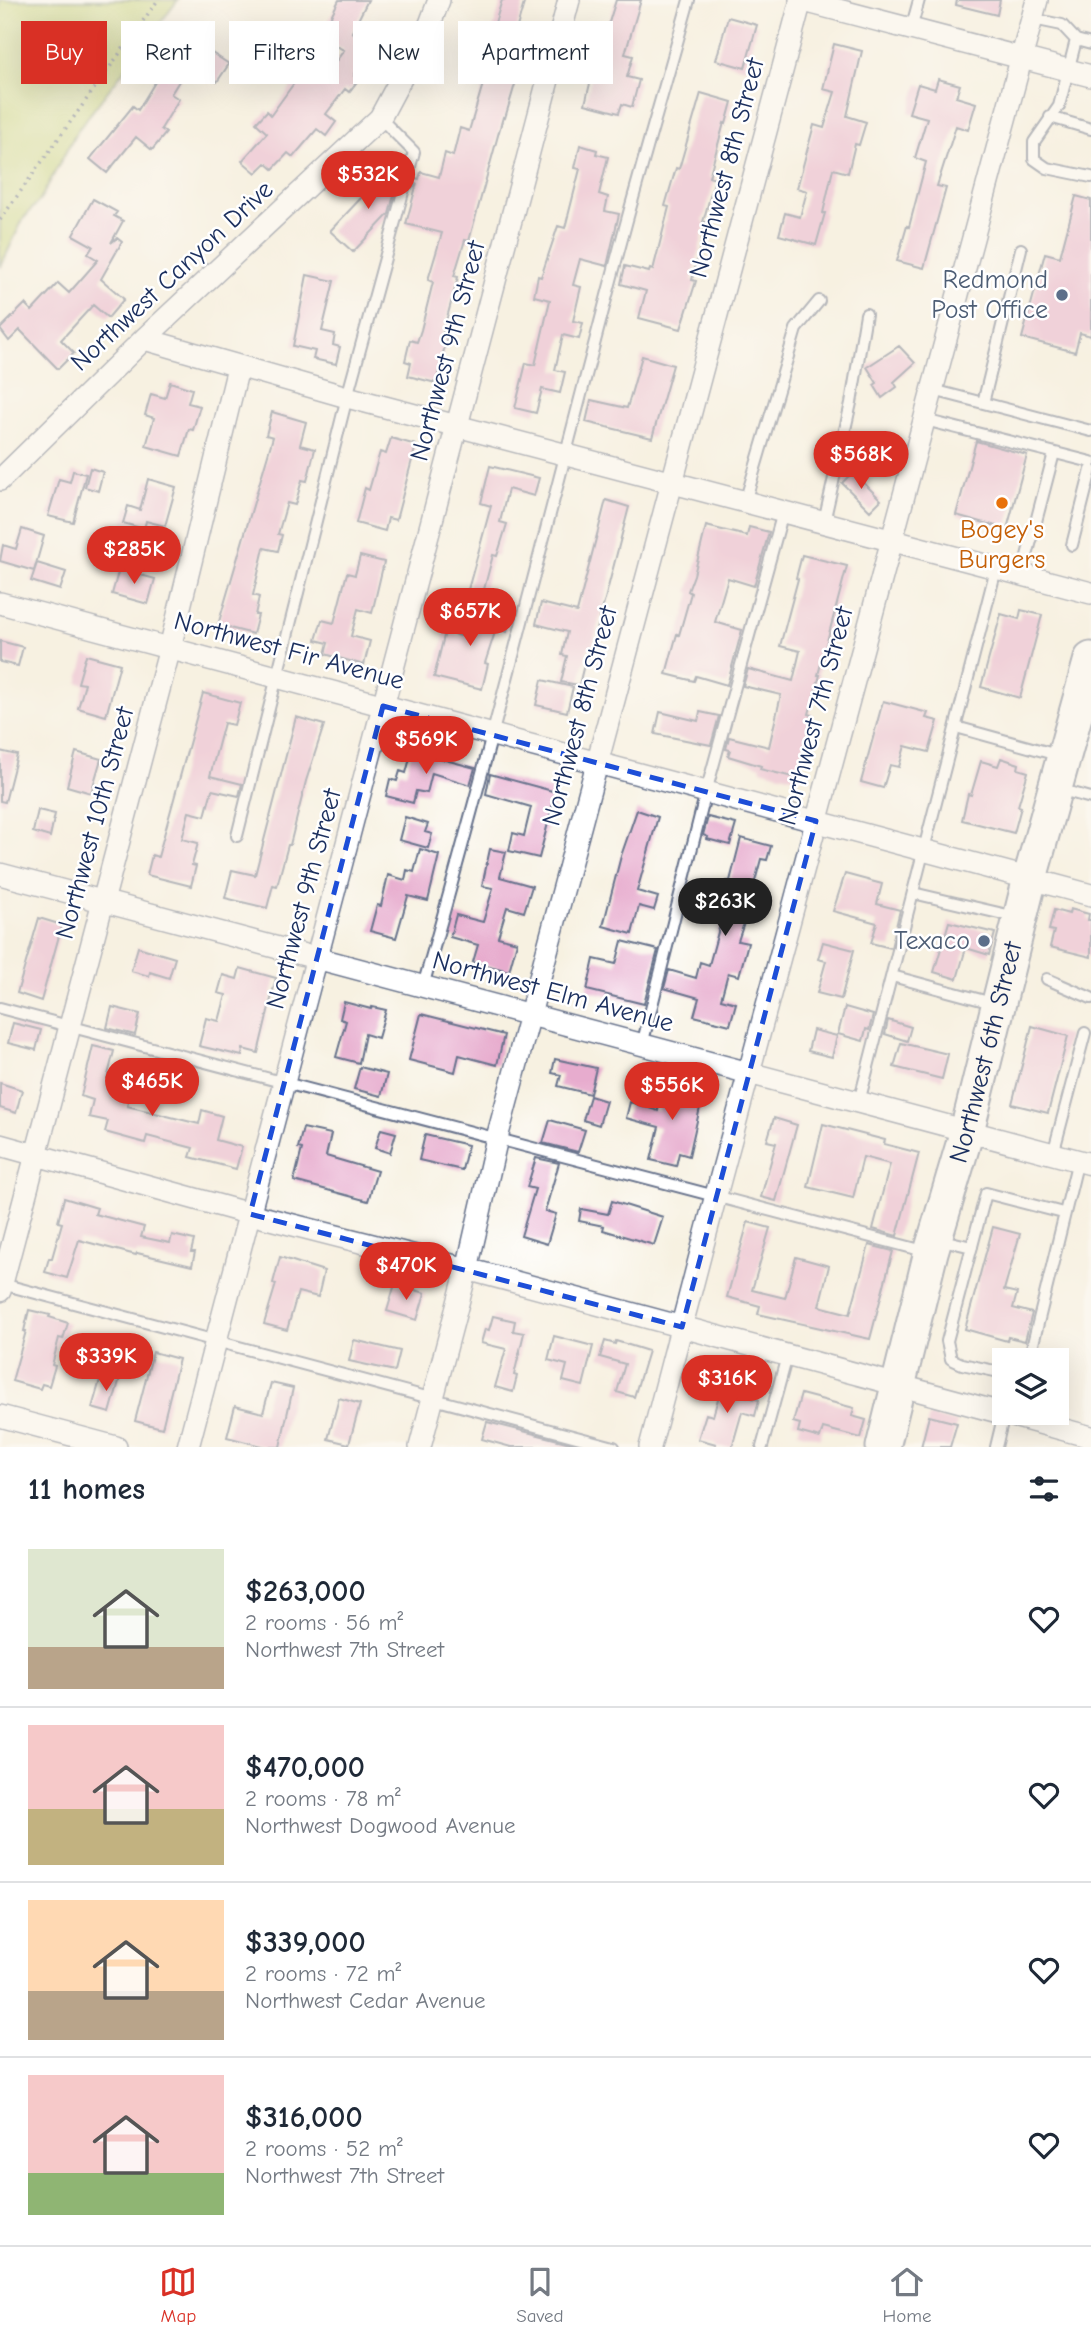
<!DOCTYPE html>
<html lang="en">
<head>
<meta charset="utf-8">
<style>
	:root { --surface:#fff; --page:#f2f2f3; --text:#1f2937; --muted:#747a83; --line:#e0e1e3; --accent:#d93025 }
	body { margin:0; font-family:"Comic Neue",sans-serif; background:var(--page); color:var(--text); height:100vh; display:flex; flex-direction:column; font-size:26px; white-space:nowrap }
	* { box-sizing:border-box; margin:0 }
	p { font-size:23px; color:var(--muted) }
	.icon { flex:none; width:38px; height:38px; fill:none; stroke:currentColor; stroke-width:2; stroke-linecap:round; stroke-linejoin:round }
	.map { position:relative; height:1447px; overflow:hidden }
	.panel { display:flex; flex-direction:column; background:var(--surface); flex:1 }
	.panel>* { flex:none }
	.banner { position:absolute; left:21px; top:21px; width:700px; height:63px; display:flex; gap:14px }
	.fabs { position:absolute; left:992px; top:1348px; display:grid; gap:14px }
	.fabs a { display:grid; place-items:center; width:77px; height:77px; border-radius:0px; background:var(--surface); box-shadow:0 7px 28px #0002; font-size:35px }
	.price { position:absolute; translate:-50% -60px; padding:0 16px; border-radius:24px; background:var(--accent); color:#fff; font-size:23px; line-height:46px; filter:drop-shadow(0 2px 4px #0008) }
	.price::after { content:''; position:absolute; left:50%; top:42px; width:21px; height:16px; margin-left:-10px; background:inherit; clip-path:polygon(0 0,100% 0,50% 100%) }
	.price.on { background:#222; color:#fff }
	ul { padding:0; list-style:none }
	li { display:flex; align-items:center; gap:21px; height:175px; padding:0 28px }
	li+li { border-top:2px solid var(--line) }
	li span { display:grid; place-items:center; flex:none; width:196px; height:140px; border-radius:0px; color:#555 }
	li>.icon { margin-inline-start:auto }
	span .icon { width:84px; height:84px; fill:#fffc; stroke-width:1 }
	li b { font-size:30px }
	h2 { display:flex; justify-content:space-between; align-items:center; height:84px; padding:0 28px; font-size:30px }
	.pill { padding:0 24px; border-radius:0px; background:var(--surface); box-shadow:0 7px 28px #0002; font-size:24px; line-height:63px }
	.pill.on { background:var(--accent); color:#fff }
	.tabs { display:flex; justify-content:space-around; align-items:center; height:98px; border-top:2px solid var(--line); background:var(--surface); font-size:19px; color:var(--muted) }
	.tabs a { display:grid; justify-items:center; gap:4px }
	.tabs .on { color:var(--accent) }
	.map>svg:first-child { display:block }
	.green { fill:#c1d275; stroke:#6e806a; stroke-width:2 }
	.building { fill:#e7acce }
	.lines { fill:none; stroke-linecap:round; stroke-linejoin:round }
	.lane-casing { stroke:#68738c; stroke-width:14 }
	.street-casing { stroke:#68738c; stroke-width:24 }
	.primary-casing { stroke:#68738c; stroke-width:37 }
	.path { stroke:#68738c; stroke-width:3.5; stroke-dasharray:2 5; stroke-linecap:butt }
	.lane { stroke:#fff; stroke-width:10 }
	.street { stroke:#fff; stroke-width:21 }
	.primary { stroke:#fff; stroke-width:33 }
	.marked { fill:none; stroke:#1d4ed8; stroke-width:5; stroke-dasharray:14 9; stroke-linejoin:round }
	.service-dot { fill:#5c6f8a; stroke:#fff; stroke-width:2.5 }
	.food-dot { fill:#e8710a; stroke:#fff; stroke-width:2.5 }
	.labels { text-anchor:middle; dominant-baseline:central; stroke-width:5; stroke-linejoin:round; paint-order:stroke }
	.street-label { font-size:26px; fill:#1b2f5e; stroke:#fff }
	.service-label { font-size:26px; fill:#4e5e75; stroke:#fff; text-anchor:end }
	.food-label { font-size:26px; fill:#c56008; stroke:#fff }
</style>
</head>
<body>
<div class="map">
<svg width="1091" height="1447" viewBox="0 0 1091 1447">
	<rect width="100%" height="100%" fill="#fff"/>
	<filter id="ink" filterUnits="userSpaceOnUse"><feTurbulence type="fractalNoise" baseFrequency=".0143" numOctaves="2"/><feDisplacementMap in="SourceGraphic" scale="14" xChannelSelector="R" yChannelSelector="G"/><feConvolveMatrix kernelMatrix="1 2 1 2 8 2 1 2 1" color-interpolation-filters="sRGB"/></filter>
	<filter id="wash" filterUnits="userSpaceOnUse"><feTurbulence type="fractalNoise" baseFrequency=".00686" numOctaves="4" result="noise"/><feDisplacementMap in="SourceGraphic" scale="28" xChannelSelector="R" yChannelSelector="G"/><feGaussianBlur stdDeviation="1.57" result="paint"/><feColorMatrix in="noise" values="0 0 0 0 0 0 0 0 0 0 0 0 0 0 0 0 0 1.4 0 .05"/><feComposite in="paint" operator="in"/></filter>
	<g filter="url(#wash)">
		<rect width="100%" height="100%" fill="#f7f1e1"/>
		<path class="green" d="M0,0H178L77,131L40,200L23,219L0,268Z"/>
		<g id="blocks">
			<path class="building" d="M339,0H368L352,32L371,41L354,76L359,79L349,92L345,89L326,114L336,122L326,136L317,129L293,157L288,153L273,169L266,163L256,173L242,161L267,133L256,123L267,111L271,115L297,79L303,83L315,67L326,75L344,50L320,38Z
				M502,0H525L514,37L524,40L512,80L516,81L505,118L503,117L469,241L465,240L454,276L458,277L442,336L447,337L436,383L408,376L411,363L405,361L410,340L417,342L421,330L433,282L428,280L442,233L406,224L417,183L412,189L415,178L419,179L421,172L439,177L445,153L453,156L460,128L469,131L485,77L479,76Z
				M616,0H641L625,54L633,56L627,77L639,80L632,107L622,104L619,113L585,104L599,47L601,48Z
				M957,0H1000L997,15L956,5Z
				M728,17L757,25L745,68L716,60Z
				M184,35L229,64L217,82L189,65L171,94L179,99L161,129L166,133L152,150L136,137L107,173L90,159L133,106L138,110Z
				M834,44L862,51L847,116L866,122L859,145L855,144L848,173L833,169L823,213H825L816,245L779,235L785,213L800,217L807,191L797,188L814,125L824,128L835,92L823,89Z
				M938,79L960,85L956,97L976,103L968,130L956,126L937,186L946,188L924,268L897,261L907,226L909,227L926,162L915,158L927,118L909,113L918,84L935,89Z
				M701,93L732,102L726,124L724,123L709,177L715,179L703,222H706L692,280L696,281L681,329L639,318L646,291L621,284L625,266L649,272L650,269L653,270L669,207L665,206L676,168L679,169Z
				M580,145L597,150L596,154L608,157L599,194L608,197L605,211L619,214L607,266L580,259L573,285L581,287L573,321L583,323L579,339L563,335L555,370L565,372L560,393L542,389L536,413L515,408L526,363L535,365L550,300L534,296L538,276L541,277L558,226L565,228L580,169L575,168Z
				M381,168L400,173L389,214L353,252L330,231L377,181Z
				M1076,196L1091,200V336L1080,333L1075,352L1022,338L1045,253L1060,257Z
				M93,199L117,212L114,216L123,221L111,243L117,238L122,242L101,279L124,299L108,318L93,305L61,340L74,353L58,369L20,330L9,341L0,329L25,304L32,311L58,283L69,293L98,260L88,254L93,246L73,235Z
				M307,275L334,281L322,331L335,334L333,345L340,347L336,364L313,359L315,351L293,346Z
				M899,346L915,363L894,382L897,387L882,398L874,385L877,383L867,367Z
				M642,356L673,365L652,438L586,422L591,400L627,408Z
				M170,382L192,389L188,403L200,406L193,430L189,429L181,456L146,446L154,418L145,415L151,394L165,398Z
				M272,412L306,422L300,445L315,449L307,481L302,480L295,505L287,503L278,534L282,535L278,551L264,548L253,595L259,597L255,615H258L253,634L218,625L273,437L266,435Z
				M391,438L416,445L396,520L388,518L385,531L356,523L365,488L369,490L380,452L386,454Z
				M976,441L1027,455L1007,529L956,515Z
				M490,466L539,478L534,496L508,489L500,522L507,524L497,556L493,555L481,601L466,597L491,506L481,503Z
				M90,468L103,472L98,491L85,487Z
				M73,471L86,474L73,522L48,516L59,479L70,482Z
				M853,472L881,500L870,511L842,483Z
				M148,479L176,487L165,526L146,521L144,529L123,523L128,506L140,510Z
				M606,500L629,507L592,649L588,648L579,685L561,682L567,656L562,655L567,632L536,624L541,603L577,612Z
				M706,526L747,536L749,527L769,532L754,586L728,578L715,622L742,630L727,685L696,676L694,681L666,674L677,634L679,635L691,593L688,591L694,575Z
				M22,529L44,536L34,571L0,561L3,545L16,549Z
				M802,555L847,566L818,675H820L809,714L812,715L797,778L760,769L761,766L728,756L730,750L726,749L729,737L769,747L781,695L743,686L748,669L793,681L800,651L780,646L798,579L796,578Z
				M360,556L384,562L372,613L358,609L351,636L370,641L364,665L325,654L328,643L316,640L322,620L334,623L347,573L355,575Z
				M37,563L66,572L60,590L31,581Z
				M119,569L155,579L148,604L112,594Z
				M470,605L511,617L507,632L496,629L485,663L488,664L482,689L434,677L445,632L461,636Z
				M1021,610L1042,615L1020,698L981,687L1001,614L1019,619Z
				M0,641L23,647L18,666L0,662Z
				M86,655L120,664L106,716L78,708L85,684L78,683Z
				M542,680L573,687L567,712L536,705Z
				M203,693L240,703L234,725L224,723L210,776L242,784L239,796L212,790L205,816L189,812L182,839L198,843L192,865L196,866L191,886L147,875L152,855L158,857Z
				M883,701L928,713L926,718L938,721L929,752L905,746L899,767L890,765L883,788L861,782Z
				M660,712L698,721L700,712L719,716L711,745L655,734Z
				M296,717L324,725L306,781L290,845H288L277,886L273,885L267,908L225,898L232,870L255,875Z
				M0,751L17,755L5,802L0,801Z
				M412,751L475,768L470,785L432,773L427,793L416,791L413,803L386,796L390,779L397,781L400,771L406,773Z
				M76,752L101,759L91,793L67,786Z
				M1001,758L1019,764L1018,769L1028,772L1018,806L1021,807L1014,833L962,820L968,794L971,795L981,761L998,766Z
				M490,774L556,792L539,858L509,851L513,833L524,836L531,807L486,794Z
				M38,810L55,814L50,837L33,832Z
				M637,810L658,817L637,891L658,897L654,910L639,906L632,934L603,926L621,856Z
				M405,817L428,824L425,832L432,834L428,848L399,840Z
				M708,817L736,824L730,845L707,839L708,837L703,835Z
				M741,838L771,846L767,860L761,859L753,889L755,890L738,941L748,943L739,976L728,973L721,999L736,1003L730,1025L694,1016L699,998L664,988L669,970L696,978L700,962L709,965L721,921L716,919L720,906L710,902L715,888L724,891L727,881H730Z
				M420,849L439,855L428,901L408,896L396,938L370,931L377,905L381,906L388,875L405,880L407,870L414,872Z
				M490,849L506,852L500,877L532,886L524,912L507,907L498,937L517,942L509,971L473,962L478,945L450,937L456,915L483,922L493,888L482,886Z
				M845,874L882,884L877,904L900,910L891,948L871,943L877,923L833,911Z
				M1070,909L1089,914L1088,920H1091V957L1050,947L1054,931L1049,930L1054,910L1069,914Z
				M39,918L62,925L41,1001L17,993Z
				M949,922L995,933L989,955L966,948L957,979L934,972Z
				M622,941L658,950L644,1004L587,990L594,959L616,964Z
				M823,942L854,950L841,999L817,993L826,961L818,959Z
				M138,947L175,958L169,978L150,972L149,976L131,971Z
				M240,968L276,978L258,1053L243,1049L242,1056L199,1046L206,1018L219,1021L226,995L218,993L223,975L237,979Z
				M344,1002L371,1009L372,1007L386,1010L378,1038L365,1034L359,1063L336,1057L346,1021L340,1019Z
				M112,1007L140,1014L135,1035L107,1028Z
				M845,1007L873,1015L869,1030L866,1029L863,1041L838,1034Z
				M421,1014L504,1035L497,1065L459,1055L455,1072L409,1060Z
				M888,1020L911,1027L907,1041L885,1034Z
				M13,1023L41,1030L36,1050L8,1043Z
				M1032,1026L1068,1036L1048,1113L1012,1104Z
				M813,1030L837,1036L832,1057L808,1051Z
				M901,1043L948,1054L942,1079L894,1067Z
				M93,1046L114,1051L107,1079L113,1080L110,1091L129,1096L127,1106L199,1124L202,1110L222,1116L216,1140L242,1147L236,1169L190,1157L193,1148L147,1136L145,1143L105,1132L108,1121L89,1117L93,1100L81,1096Z
				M555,1059L596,1068L590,1094L558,1086L561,1075L552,1073Z
				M360,1067L387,1074L381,1096L354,1089Z
				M669,1081L704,1090L689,1156L679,1153L676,1166L651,1160L659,1127L626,1118L630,1102L658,1111L659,1105L663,1106Z
				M0,1083L22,1090L16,1113L0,1108Z
				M590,1096L606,1101L599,1125L583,1120Z
				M774,1118L797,1125L776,1201L761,1197L776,1143L767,1141Z
				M550,1120L585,1130L578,1152L543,1143Z
				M823,1124L885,1140L884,1144L919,1153L897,1236L873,1229L890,1164L863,1157L853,1198L808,1187Z
				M303,1128L331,1134L326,1156L377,1171L368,1201L294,1181L302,1149L298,1148Z
				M381,1129L396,1133L390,1153L375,1148Z
				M425,1135L468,1145L462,1170L419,1160Z
				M536,1158L559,1163L545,1211L556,1214L547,1244L521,1236L535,1189L527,1187Z
				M64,1198L97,1208L95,1214L144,1227L141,1237L170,1243L172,1235L194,1240L191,1252H195L192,1266L137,1253L136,1255L79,1240L67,1278L45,1272L49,1258H52L62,1223L58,1222Z
				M612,1201L663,1217L654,1245L603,1230L604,1226L579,1221L581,1209L608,1214Z
				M748,1222L770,1228L752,1290L785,1298L796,1257L829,1266L819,1306L850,1314L869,1245L893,1251L870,1339L758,1314L760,1306L727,1297Z
				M993,1227L1020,1234L1004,1290L1017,1293L1013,1308L1032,1313L1025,1341L1008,1337L1007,1341L965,1329Z
				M280,1257L324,1271L318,1297L298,1292L287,1330L264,1324L276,1284L273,1283Z
				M395,1284L425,1293L417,1320L387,1311Z
				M29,1310L50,1315L49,1317L68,1323L63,1339L59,1338L52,1365L55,1366L49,1386L42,1384L40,1389L12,1381L26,1331H24Z
				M493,1316L515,1321L513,1331L524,1333L514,1375L517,1376L513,1392L495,1387L506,1349L481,1343L485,1329L489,1330Z
				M554,1336L593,1346L583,1386L563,1381L567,1365L548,1360Z
				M354,1340L400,1351L395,1371L349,1361Z
				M605,1341L615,1344L616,1341L648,1351L634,1397L617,1392L625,1364L600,1357Z
				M153,1352L179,1359L162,1428L135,1421Z
				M102,1373L120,1378L110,1413L92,1408Z
				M725,1375L741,1380L737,1394L759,1400L755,1416L742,1412L732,1447H715L716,1444L698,1439L706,1414L713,1416Z
				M271,1383L293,1388L280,1447H266L227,1437L235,1406L263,1413Z
				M801,1394L854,1408L852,1416L866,1420L861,1438L823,1428L820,1438L798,1432L800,1424L793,1422Z
				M339,1398L360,1404L349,1444L328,1439Z
				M929,1416L957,1423L950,1447H921Z
				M487,1422L578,1445L577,1447H511L482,1439Z"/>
		</g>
	</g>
	<g filter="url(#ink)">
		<use href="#blocks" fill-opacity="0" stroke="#68738c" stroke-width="2"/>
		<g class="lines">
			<g class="lane-casing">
				<path id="lane" d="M1033,19L1062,25L1076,40
					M911,29L919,0
					M1091,44L1076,40L1059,106L1034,142V159L1047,168L1091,177
					M1050,117L1091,129
					M933,390L1091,431
					M983,403L1021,249
					M925,420L1091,462
					M745,502L796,329L819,301
					M824,522L851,403L866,314
					M1072,545L1091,470
					M1022,575L1054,453
					M956,727L1061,756
					M1058,789L1091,798
					M237,836L347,397L414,152L380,118
					M913,893L1016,917
					M892,976L996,1004
					M1047,979L1091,998
					M423,986C493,742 554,495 619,250C641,166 666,83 689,0
					M0,1008L928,1252
					M642,1045L706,792L783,512
					M859,1102L996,569
					M1053,1154L1085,1033
					M938,1239L972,1247
					M2,1284L614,1447
					M1029,1360L1078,1160
					M1004,1373L962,1364L951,1359L947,1341L986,1193L1063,1213
					M762,1447L787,1356
					M996,1447L1004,1414"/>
			</g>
			<g class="street-casing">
				<path id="street" d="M800,0L1091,76
					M144,339L347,397L1091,593
					M0,480L144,339L380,118L430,24L439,0
					M0,603L1091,895
					M0,874L1091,1164
					M0,1145L250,1214L467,1269L1091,1437
					M0,1291L170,648L238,368
					M0,1416L116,1447
					M188,1447L569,0
					M420,1447L467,1269L497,1138L801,0
					M650,1447L716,1195L1037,0"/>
			</g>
			<g class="primary-casing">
				<g id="primary">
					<path id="s1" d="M883,1447L931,1252L967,1131L1030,878L1091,659"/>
				</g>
			</g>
			<path class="path" d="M0,220L158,0"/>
			<use href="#lane" class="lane"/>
			<use href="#street" class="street"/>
			<use href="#primary" class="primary"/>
		</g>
	</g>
	<path d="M0 0H1091V1447H0ZM383,706L816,821L682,1327L250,1214Z" fill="#f7f1e1" fill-opacity=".55" fill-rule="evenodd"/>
	<path class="marked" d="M383,706L816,821L682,1327L250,1214Z"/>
	<g class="service-dot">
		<circle cx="1062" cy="295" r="7"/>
		<circle cx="984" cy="941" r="7"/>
	</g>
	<circle class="food-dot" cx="1002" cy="503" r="7"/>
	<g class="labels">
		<g class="street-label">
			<text transform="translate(727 168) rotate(-75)">Northwest 8th Street</text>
			<text transform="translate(172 276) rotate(-43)">Northwest Canyon Drive</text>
			<text transform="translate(448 351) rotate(-75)">Northwest 9th Street</text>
			<text transform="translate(289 651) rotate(15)">Northwest Fir Avenue</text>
			<text transform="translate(580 716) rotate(-75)">Northwest 8th Street</text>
			<text transform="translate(816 716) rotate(-75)">Northwest 7th Street</text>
			<text transform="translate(95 823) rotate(-75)">Northwest 10th Street</text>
			<text transform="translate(304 899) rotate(-75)">Northwest 9th Street</text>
			<text transform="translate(553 992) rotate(15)">Northwest Elm Avenue</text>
			<text stroke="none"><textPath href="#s1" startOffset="408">Northwest 6th Street</textPath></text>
		</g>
		<g class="service-label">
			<text x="1048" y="280">Redmond<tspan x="1048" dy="30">Post Office</tspan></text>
			<text x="970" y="941">Texaco</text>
		</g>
		<g class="food-label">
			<text x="1002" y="530">Bogey's<tspan x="1002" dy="30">Burgers</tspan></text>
		</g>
	</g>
</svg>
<div class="fabs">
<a><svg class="icon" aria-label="layers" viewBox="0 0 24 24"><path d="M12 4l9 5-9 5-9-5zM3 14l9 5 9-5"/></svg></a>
</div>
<b class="price" style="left:368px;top:211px">$532K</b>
<b class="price" style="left:861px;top:491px">$568K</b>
<b class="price" style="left:134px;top:586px">$285K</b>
<b class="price" style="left:470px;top:648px">$657K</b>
<b class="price" style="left:426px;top:776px">$569K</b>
<b class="price on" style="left:725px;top:938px">$263K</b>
<b class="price" style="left:152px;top:1118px">$465K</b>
<b class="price" style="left:672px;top:1122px">$556K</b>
<b class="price" style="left:406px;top:1302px">$470K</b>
<b class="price" style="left:106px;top:1393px">$339K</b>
<b class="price" style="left:727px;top:1415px">$316K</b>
<div class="banner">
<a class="pill on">Buy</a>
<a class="pill">Rent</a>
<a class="pill">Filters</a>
<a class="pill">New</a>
<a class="pill">Apartment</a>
</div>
</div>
<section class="panel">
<h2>11 homes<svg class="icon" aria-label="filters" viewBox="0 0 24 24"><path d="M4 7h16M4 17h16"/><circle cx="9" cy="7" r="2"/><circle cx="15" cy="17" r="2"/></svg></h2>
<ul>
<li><span style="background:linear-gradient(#dfe7d0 70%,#b9a48a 0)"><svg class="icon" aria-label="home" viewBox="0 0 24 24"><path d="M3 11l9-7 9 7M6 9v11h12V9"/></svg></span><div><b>$263,000</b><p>2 rooms · 56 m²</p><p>Northwest 7th Street</p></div><svg class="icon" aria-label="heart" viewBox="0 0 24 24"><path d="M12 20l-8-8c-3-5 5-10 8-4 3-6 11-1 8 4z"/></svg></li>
<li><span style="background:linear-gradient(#f6c9c9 60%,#c2b280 0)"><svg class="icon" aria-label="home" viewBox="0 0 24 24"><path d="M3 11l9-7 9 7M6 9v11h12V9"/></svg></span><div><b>$470,000</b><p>2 rooms · 78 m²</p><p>Northwest Dogwood Avenue</p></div><svg class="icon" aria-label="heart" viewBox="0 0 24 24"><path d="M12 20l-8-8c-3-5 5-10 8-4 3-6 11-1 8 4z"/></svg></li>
<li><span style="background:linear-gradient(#ffd9b3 65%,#b9a48a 0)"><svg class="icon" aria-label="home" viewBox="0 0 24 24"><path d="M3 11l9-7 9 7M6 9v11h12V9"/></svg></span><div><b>$339,000</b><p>2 rooms · 72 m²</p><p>Northwest Cedar Avenue</p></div><svg class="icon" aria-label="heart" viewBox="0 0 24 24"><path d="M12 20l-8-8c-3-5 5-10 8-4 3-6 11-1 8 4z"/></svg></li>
<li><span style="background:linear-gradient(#f6c9c9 70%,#8fb573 0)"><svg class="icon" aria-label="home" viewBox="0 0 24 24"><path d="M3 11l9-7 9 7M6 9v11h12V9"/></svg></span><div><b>$316,000</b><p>2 rooms · 52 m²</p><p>Northwest 7th Street</p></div><svg class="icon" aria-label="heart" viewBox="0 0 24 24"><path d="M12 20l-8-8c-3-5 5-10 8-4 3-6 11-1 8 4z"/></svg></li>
</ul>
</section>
<nav class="tabs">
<a class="on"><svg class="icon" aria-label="map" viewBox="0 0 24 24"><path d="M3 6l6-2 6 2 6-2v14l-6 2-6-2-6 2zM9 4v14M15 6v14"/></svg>Map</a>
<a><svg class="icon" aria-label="saved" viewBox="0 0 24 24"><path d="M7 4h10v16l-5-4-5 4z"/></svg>Saved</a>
<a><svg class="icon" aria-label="home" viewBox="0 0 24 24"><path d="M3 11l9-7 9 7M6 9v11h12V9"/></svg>Home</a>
</nav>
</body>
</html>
